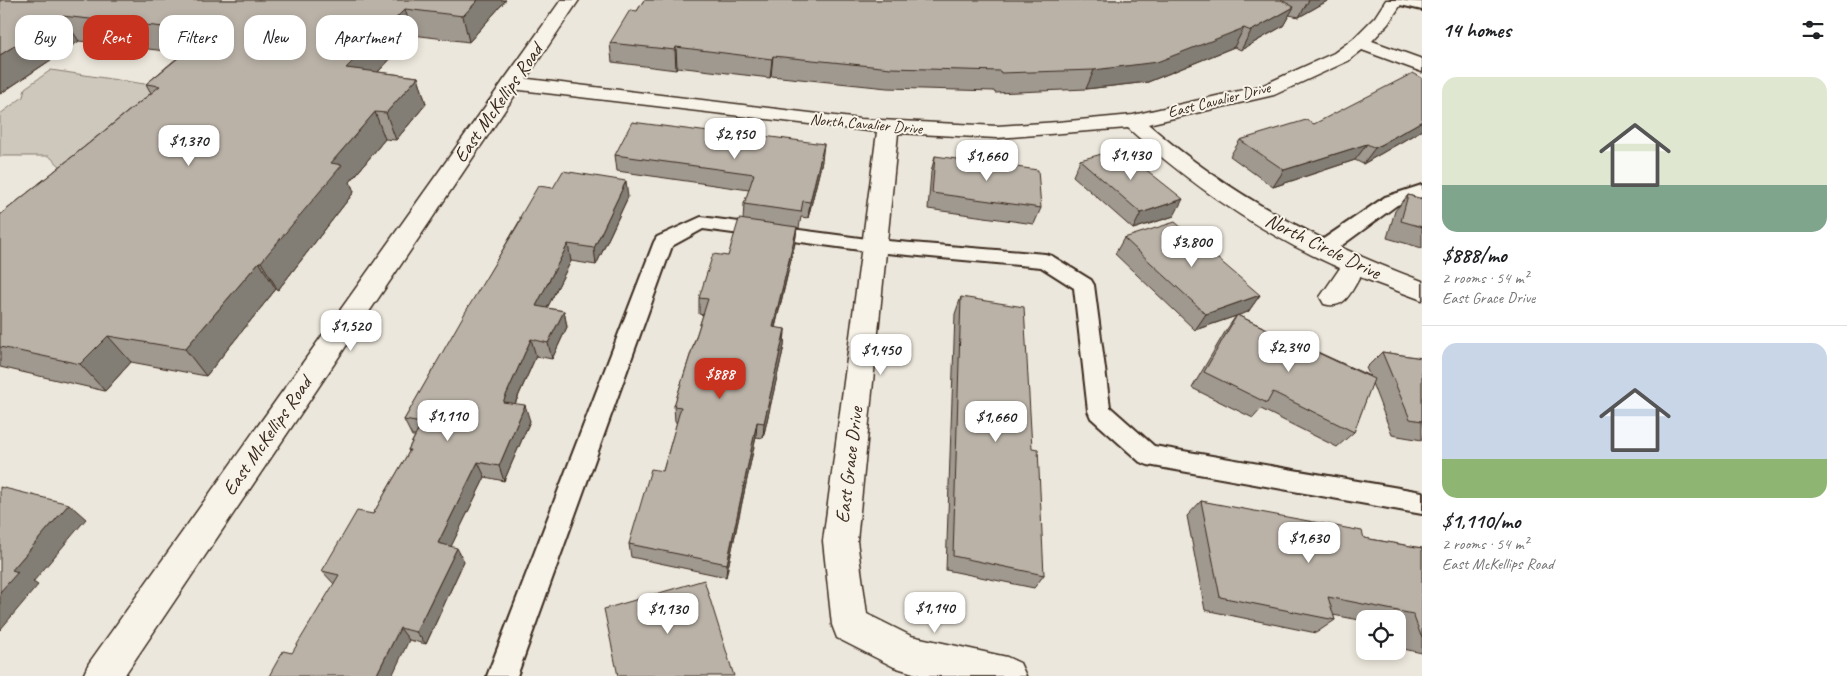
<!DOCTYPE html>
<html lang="en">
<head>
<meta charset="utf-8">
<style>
	:root { --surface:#fff; --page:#f2f2f2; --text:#202124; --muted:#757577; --line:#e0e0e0; --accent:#c8321e }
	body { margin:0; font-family:Caveat,sans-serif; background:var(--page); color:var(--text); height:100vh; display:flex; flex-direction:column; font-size:19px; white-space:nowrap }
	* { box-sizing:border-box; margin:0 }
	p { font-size:16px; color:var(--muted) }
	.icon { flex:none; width:28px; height:28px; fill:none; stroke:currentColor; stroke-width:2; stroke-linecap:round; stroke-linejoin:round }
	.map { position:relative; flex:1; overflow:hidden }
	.drawer { display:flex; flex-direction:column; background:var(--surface); width:425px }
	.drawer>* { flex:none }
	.top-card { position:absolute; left:15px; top:15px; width:475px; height:45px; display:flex; gap:10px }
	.buttons { position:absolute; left:1356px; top:610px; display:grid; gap:10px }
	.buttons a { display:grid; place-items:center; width:50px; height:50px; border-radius:10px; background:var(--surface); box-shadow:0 2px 8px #0003; font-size:25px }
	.price { position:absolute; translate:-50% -42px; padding:0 11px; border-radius:10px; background:#fff; color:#222; font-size:16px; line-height:32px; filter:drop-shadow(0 1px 2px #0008) }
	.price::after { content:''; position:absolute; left:50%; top:30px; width:15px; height:11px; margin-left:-8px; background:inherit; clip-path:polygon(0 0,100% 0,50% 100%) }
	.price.current { background:var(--accent); color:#fff }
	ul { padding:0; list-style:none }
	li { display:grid; align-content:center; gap:10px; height:265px; padding:0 20px }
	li+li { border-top:1px solid var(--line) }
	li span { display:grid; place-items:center; height:155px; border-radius:15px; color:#555 }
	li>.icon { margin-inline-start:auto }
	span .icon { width:90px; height:90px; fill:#fffc; stroke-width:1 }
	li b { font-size:21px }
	h2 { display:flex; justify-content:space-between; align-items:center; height:60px; padding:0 20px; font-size:21px }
	.chip { padding:0 18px; border-radius:15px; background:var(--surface); box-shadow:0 2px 8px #0003; font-size:18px; line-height:45px }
	.chip.current { background:var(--accent); color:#fff }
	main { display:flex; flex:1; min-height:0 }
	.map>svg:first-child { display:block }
	.green { fill:#cec8bc; stroke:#84796d }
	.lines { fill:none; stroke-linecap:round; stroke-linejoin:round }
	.lane-casing { stroke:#3b2a1e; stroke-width:4 }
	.street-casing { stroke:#3b2a1e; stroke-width:3 }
	.secondary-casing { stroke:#3b2a1e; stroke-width:3 }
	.lane { fill:#f7f3e8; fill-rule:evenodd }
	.street { fill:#f7f3e8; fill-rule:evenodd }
	.secondary { fill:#f7f3e8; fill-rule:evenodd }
	.wall { fill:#a09990; stroke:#3b2a1e }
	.shaded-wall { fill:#827d75; stroke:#3b2a1e }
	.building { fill:#bab2a7; stroke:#3b2a1e }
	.labels { text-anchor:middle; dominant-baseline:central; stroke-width:4; stroke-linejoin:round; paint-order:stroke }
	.far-street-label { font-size:16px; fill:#3b2a1e; stroke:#f7f3e8 }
	.street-label { font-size:20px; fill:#3b2a1e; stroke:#f7f3e8 }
</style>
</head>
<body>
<main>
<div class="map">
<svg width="1422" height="676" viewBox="0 0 1422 676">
	<rect width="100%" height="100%" fill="#ece7dc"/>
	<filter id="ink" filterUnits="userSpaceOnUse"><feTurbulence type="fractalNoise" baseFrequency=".02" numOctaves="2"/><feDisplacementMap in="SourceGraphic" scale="10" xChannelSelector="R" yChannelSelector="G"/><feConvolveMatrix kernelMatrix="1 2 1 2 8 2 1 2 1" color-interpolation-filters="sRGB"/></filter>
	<g filter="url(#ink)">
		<path class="green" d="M51,70L178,89L61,167L49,156H0V114L23,97L25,88Z"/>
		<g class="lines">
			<g class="lane-casing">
				<path id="lane" d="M1390,0L1422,2V10L1392,3Z
					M1422,185V197L1397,205L1330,254L1323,256L1316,254L1313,249L1316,244L1385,197Z
					M701,217L875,240L1045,254L1052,256L1091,280L1094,285L1110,407L1154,446L1422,492V514L1148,465L1140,462L1091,418L1088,411L1074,288L1041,267L875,252L703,229L672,246L517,676H487L654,242L657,237Z"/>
			</g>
			<g class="street-casing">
				<path id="street" d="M1386,0H1404L1388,24L1372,41L1422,59V72L1362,50L1348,61L1274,95L1148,124C1229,195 1322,244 1422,281V300L1360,277C1350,293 1345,310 1324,304L1320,297L1340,268C1261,234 1191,185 1128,128L997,138L898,133L857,541L867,614L911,636L1007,657L1020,663L1026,676H923L894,667L837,638L832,625L823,541L877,132L512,89L505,87L502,83L505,79L512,77L860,119L997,126L1058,122L1133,115L1261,86L1334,53L1353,39L1375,17Z"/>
			</g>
			<g class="secondary-casing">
				<path id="secondary" d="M561,0H579L124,676H83L89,663Z"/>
			</g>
			<use href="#lane" class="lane"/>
			<use href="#street" class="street"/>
			<use href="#secondary" class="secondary"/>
		</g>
		<path class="wall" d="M0,0H506L469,42L413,35L378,72L418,77L426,104L396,140L385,139L350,182L354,192L278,290L276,289L206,376L131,362L105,391L0,367V215L151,93L146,84L183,53L79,41L0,94Z
			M644,0H1329L1299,17L1289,15L1283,26L1241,50L1234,47L1148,82L1086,89L995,93L994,91L887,88L771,76L770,78L677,67L676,70L612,62L610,43L637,11Z
			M1314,124L1422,130L1363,164L1355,160L1273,187L1230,156L1240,140Z
			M615,155L822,161L808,218L801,217L799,228H797L795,243L775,328L785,329L784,346L763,438L756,437L726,577L631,557L629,544L663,471L677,422H675L674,406L703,315L699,314V298L728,256L743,220L744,204L749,190L617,171Z
			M935,156L1041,208L1034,224L928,209L931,172Z
			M1080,160L1174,216L1133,229L1073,176Z
			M1408,195L1422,199V248L1387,238L1395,211Z
			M628,197L596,265L571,261L547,308L564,311L567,327L552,359L536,356L515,404L530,421L504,481L485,477L451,546L464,561L426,644L409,640L334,584L322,571L373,514L409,452L408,450L415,436H412L404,420L520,220V217Z
			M1124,238L1260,295L1248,312L1237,315L1370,376L1366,368L1382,352L1422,358V440L1392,435L1372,383L1354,432L1337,447L1261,409L1253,418L1192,388L1225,332L1236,316L1195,330L1115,254Z
			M961,297L1044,575L1034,588L946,570L955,314Z
			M1201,501L1364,538L1422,548V653L1399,648L1398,644V619H1365V621L1333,615L1335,620L1316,633L1205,610L1187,516Z"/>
		<path class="shaded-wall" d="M478,0H506L469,42L463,16Z
			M1309,0H1329L1299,17Z
			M1294,7L1283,26L1241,50L1251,31Z
			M405,9L413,35L357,94L346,68Z
			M62,16L79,41L0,94V55Z
			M1244,28L1234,47L1148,82L1086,89L1094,70Z
			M676,47L677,67L676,70L675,50Z
			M773,56L771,76L770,78L772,59Z
			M418,77L426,104L396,140L386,113Z
			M375,112L385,139L350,182L354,192L278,290L261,262L331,163Z
			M1422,121V130L1363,164L1375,148Z
			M824,144L822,161L808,218L810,202Z
			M1367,144L1355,160L1273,187L1284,170Z
			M626,181L628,197L596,265L594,248Z
			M1183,199L1174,216L1133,229L1141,213Z
			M797,227L795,243L771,343L773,327Z
			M568,244L571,261L540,322L536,306Z
			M259,262L276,289L206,376L185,349Z
			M1260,295L1248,312L1195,330L1206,314Z
			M564,311L567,327L552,359L548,343Z
			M785,329L784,346L763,438L764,423Z
			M108,336L131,362L105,391L80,364Z
			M531,339L536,356L509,417L503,402Z
			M525,405L530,421L504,481L499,466Z
			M757,422L756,437L726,577L727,564Z
			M478,462L485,477L446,557L438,543Z
			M69,504L86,519L33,582L38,585L0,630V592L12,570Z
			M457,548L464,561L426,644L416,632Z
			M400,628L409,640L392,676H376Z"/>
		<path class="building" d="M0,0H478L463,16L405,9L346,68L418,77L386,113L375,112L331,163L342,165L261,262H259L185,349L108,336L80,364L0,347V215L160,86L146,84L210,32L62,16L0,55Z
			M644,0H1281L1294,7L1251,31L1244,28L1157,62L1094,70L1001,73L1000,71L891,68L773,56L772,59L676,47L675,50L610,43L630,10L637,11Z
			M1413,73L1422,78V121L1375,148L1367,144L1284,170L1240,140L1306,120L1314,124Z
			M632,122L755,138L756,135L824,144L810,202L803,201L801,212L744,204L754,174L615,155Z
			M1120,149L1183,199L1141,213L1080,160Z
			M935,156L1038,170L1041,208L932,193Z
			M563,171L626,181L594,248L568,244L536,306L564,311L548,343L531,339L503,402L525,405L499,466L478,462L438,543L457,548L416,632L400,628L376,676H269L283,651L292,653L339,575L322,571L357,511L373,514L410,450H408L422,423L404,420L466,311L522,218L520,217L538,186L553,188Z
			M1408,195L1422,199V227L1401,221Z
			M739,219L797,227L773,327L785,329L764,423L757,422L727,564L629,544L651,469L663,471L681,407L674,406L708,299L699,298L713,254L728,256Z
			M1175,222L1260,295L1206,314L1124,238Z
			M961,297L1024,307L1032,448L1038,449L1044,575L953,556Z
			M1237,315L1374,379L1354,432L1273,392L1267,403L1204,372Z
			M1382,352L1422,358V421L1410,419Z
			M0,487L69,504L12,570L18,572L0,592Z
			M1201,501L1362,531L1364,538L1422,548V637L1421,636L1413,614L1328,597L1335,620L1220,597Z
			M704,580L734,676H618L604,609Z"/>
	</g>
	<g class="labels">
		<g class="far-street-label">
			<text transform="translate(1219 100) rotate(-14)">East Cavalier Drive</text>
			<text transform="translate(866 124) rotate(5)">North Cavalier Drive</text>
		</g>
		<g class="street-label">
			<text transform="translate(498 103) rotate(-55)">East McKellips Road</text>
			<text transform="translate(1323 246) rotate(26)">North Circle Drive</text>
			<text transform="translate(267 436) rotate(-55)">East McKellips Road</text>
			<text transform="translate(849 465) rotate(-83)">East Grace Drive</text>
		</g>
	</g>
</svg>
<div class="buttons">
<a><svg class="icon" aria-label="locate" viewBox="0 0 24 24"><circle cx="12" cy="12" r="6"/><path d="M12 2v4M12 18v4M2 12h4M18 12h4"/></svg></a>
</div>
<b class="price" style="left:735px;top:160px">$2,950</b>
<b class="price" style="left:189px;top:167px">$1,370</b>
<b class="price" style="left:1131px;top:181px">$1,430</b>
<b class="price" style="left:987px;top:182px">$1,660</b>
<b class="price" style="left:1192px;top:268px">$3,800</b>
<b class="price" style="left:351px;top:352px">$1,520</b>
<b class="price" style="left:1289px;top:373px">$2,340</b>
<b class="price" style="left:881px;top:376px">$1,450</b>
<b class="price current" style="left:720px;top:400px">$888</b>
<b class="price" style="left:448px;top:442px">$1,110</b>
<b class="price" style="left:996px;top:443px">$1,660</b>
<b class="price" style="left:1309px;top:564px">$1,630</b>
<b class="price" style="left:935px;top:634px">$1,140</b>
<b class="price" style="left:668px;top:635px">$1,130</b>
<div class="top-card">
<a class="chip">Buy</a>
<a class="chip current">Rent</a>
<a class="chip">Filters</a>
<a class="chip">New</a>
<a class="chip">Apartment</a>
</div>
</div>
<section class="drawer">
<h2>14 homes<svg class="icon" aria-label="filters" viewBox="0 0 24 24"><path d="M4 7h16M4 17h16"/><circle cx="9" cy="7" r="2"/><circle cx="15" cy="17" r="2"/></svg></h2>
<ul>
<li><span style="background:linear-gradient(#dfe7d0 70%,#7fa58c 0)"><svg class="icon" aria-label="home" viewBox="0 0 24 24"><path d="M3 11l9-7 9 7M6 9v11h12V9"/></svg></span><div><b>$888/mo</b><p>2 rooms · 54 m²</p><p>East Grace Drive</p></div></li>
<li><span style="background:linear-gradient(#c9d6e8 75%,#8fb573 0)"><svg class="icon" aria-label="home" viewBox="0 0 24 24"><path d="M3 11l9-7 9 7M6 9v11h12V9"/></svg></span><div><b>$1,110/mo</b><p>2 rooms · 54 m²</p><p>East McKellips Road</p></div></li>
</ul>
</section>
</main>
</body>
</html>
